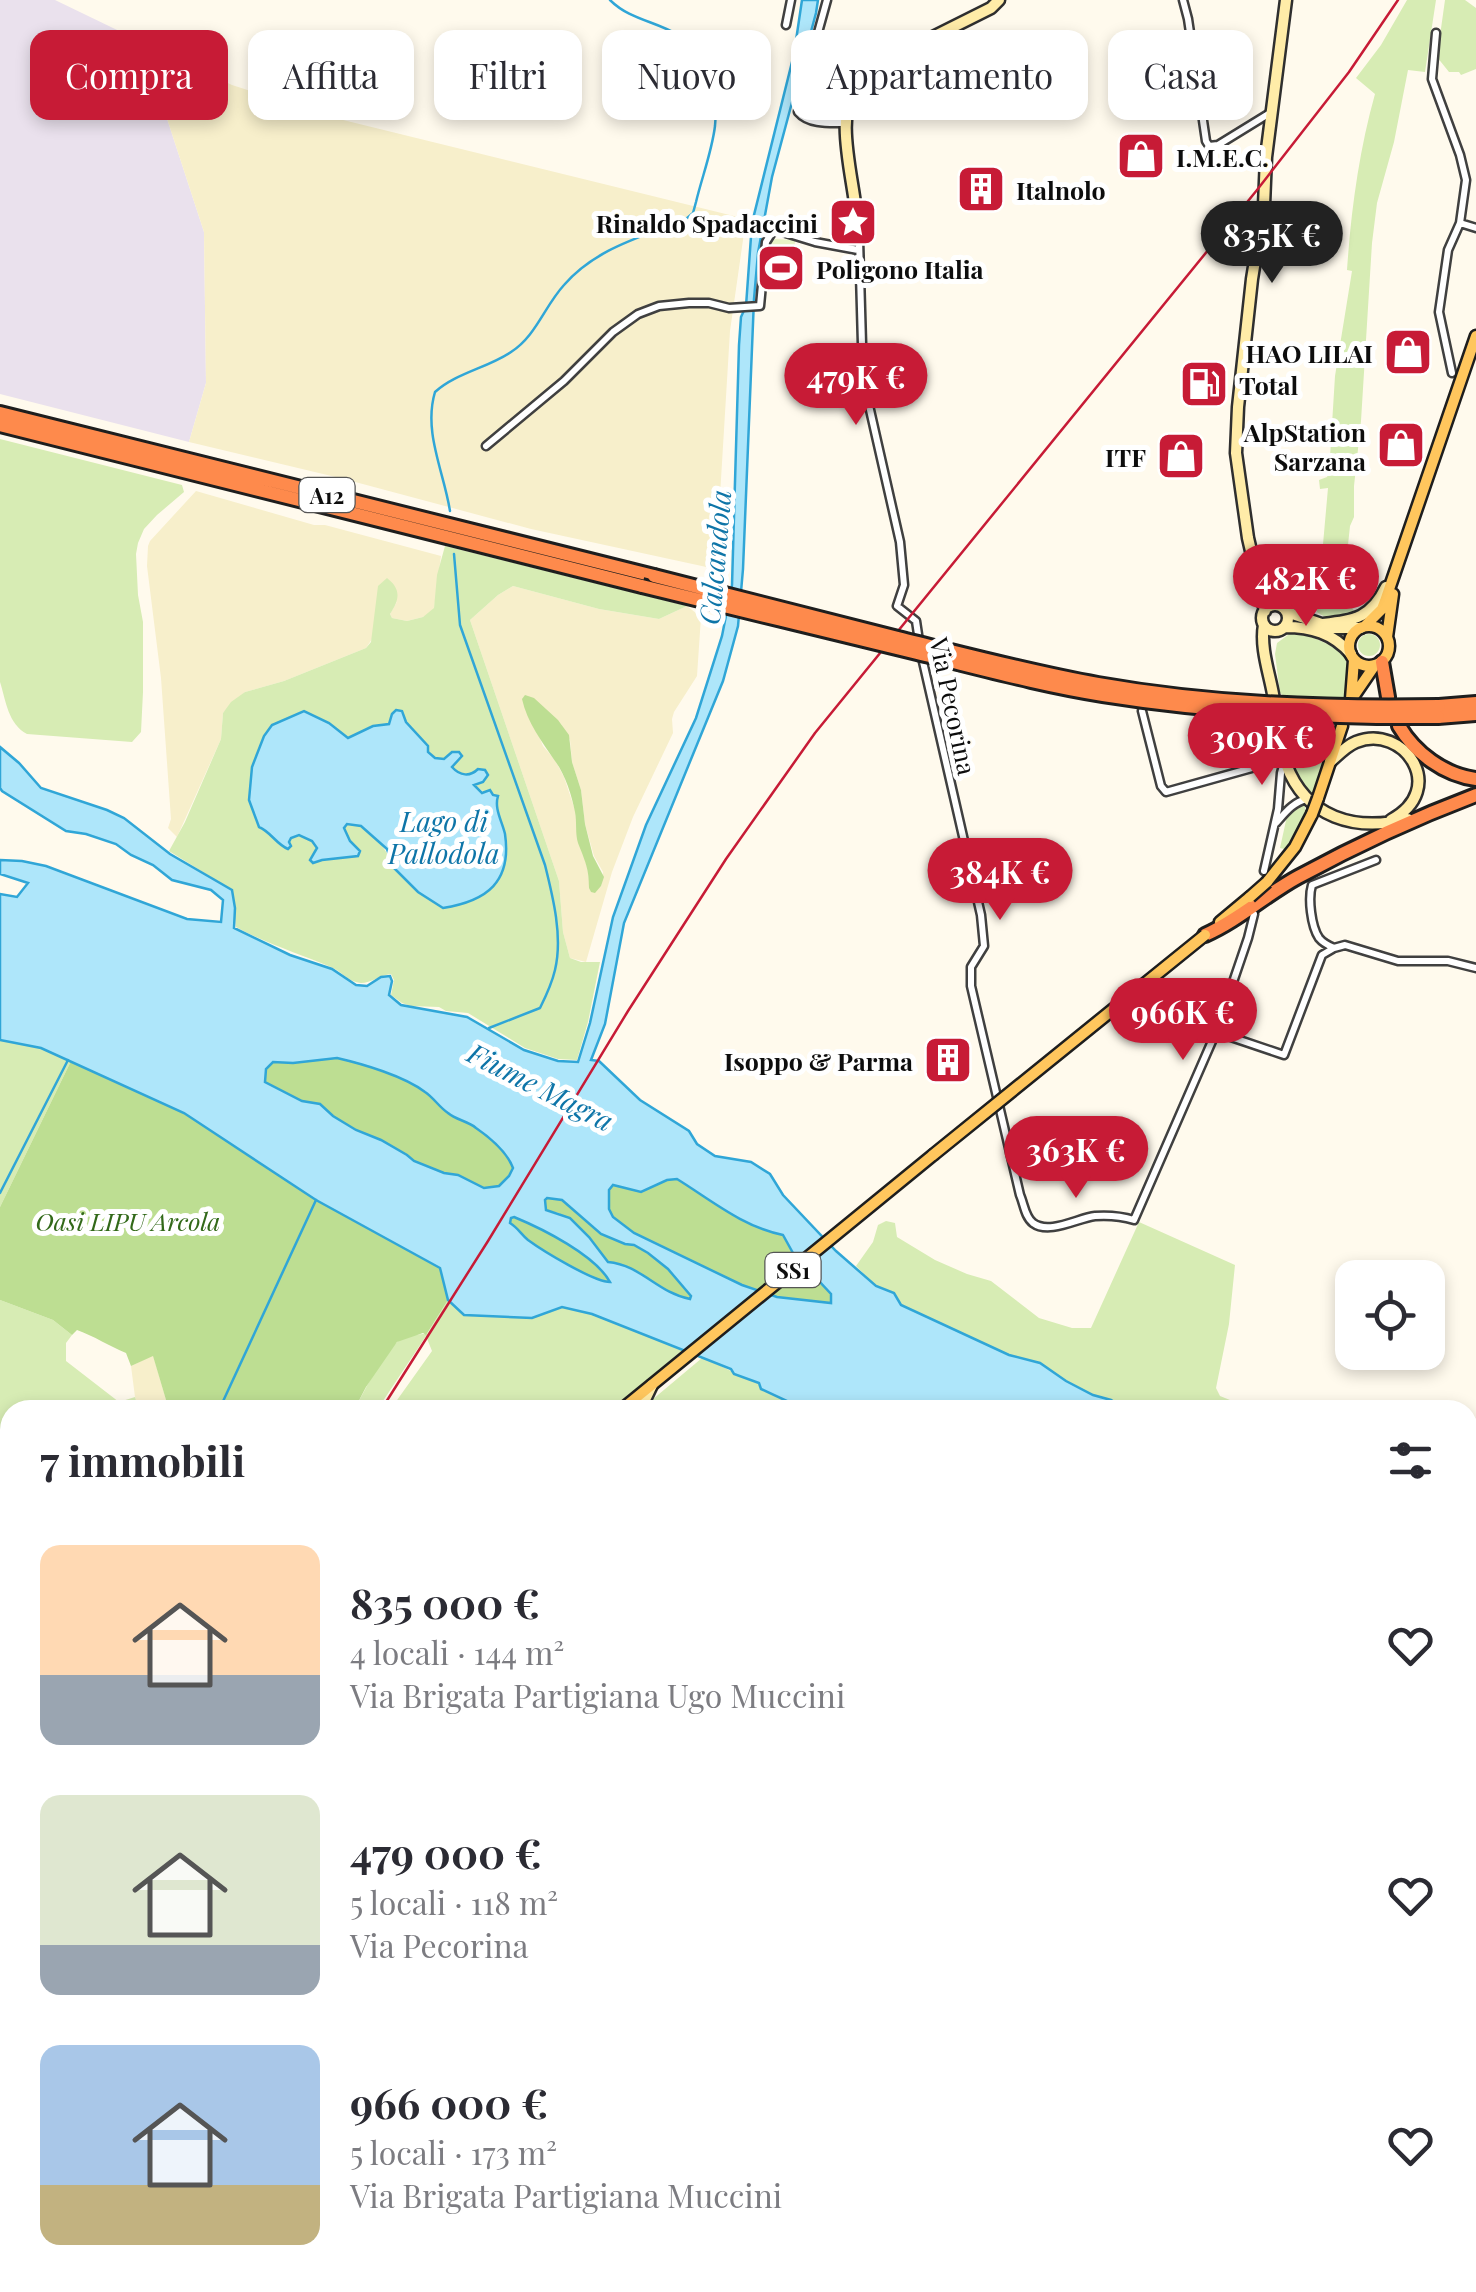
<!DOCTYPE html>
<html lang="it">
<head>
<meta charset="utf-8">
<style>
	:root { --surface:#fff; --page:#f2f2f3; --text:#2b2b33; --muted:#7c7c81; --accent:#c71b36 }
	body { margin:0; font-family:"Playfair Display",serif; background:var(--page); color:var(--text); height:100vh; display:flex; flex-direction:column; font-size:38px; white-space:nowrap }
	* { box-sizing:border-box; margin:0 }
	p { font-size:32px; color:var(--muted) }
	.icon { flex:none; width:55px; height:55px; fill:none; stroke:currentColor; stroke-width:2; stroke-linecap:round; stroke-linejoin:round }
	.map { position:relative; flex:1; overflow:hidden }
	.sheet { position:absolute; left:0px; top:1400px; width:1478px; height:892px; display:flex; flex-direction:column; background:var(--surface); border-radius:30px 30px 0 0; box-shadow:0 5px 15px #0003 }
	.sheet>* { flex:none }
	.banner { position:absolute; left:30px; top:30px; width:1418px; height:90px; display:flex; gap:20px }
	.tools { position:absolute; left:1335px; top:1260px; display:grid; gap:20px }
	.tools a { display:grid; place-items:center; width:110px; height:110px; border-radius:20px; background:var(--surface); box-shadow:0 5px 15px #0003; font-size:50px }
	.price { position:absolute; translate:-50% -85px; padding:0 22px; border-radius:35px; background:var(--accent); color:#fff; font-size:32px; line-height:65px; filter:drop-shadow(0 2px 5px #0008) }
	.price::after { content:''; position:absolute; left:50%; top:60px; width:30px; height:22px; margin-left:-15px; background:inherit; clip-path:polygon(0 0,100% 0,50% 100%) }
	.price.on { background:#222; color:#fff }
	ul { padding:0; list-style:none }
	li { display:flex; align-items:center; gap:30px; height:250px; padding:0 40px }
	li span { display:grid; place-items:center; flex:none; width:280px; height:200px; border-radius:20px; color:#555 }
	li>.icon { margin-inline-start:auto }
	span .icon { width:120px; height:120px; fill:#fffc; stroke-width:1 }
	li b { font-size:42px }
	h2 { display:flex; justify-content:space-between; align-items:center; height:120px; padding:0 40px; font-size:42px }
	.pill { padding:0 35px; border-radius:20px; background:var(--surface); box-shadow:0 5px 15px #0003; font-size:35px; line-height:90px }
	.pill.on { background:var(--accent); color:#fff }
	.map>svg:first-child { display:block }
	.industrial { fill:#eae1ed }
	.farmland { fill:#f7efcb; fill-rule:evenodd }
	.green { fill:#d7ecb4; fill-rule:evenodd }
	.forest { fill:#bdde92 }
	.pitch { fill:#e8f3c6 }
	.water { fill:#aee6fa; stroke:#30a6d7; stroke-width:2.5; fill-rule:evenodd }
	.lines { fill:none; stroke-linecap:round; stroke-linejoin:round }
	.stream { stroke:#30a6d7; stroke-width:2.5 }
	.street-casing { stroke:#404040; stroke-width:11 }
	.secondary-casing { stroke:#2f2f2f; stroke-width:15 }
	.primary-casing { stroke:#1e1e1e; stroke-width:15 }
	.highway-casing { stroke:#1e1e1e; stroke-width:18 }
	.street { stroke:#fff; stroke-width:6 }
	.secondary { stroke:#ffeca8; stroke-width:10 }
	.primary { stroke:#ffc65d; stroke-width:10 }
	.highway { stroke:#fe8a4c; stroke-width:12 }
	.rail { stroke:#c71b36; stroke-width:2.5 }
	.primary-bridge-casing { stroke:#1e1e1e; stroke-width:15; stroke-linecap:butt }
	.highway-bridge-casing { stroke:#1e1e1e; stroke-width:18; stroke-linecap:butt }
	.primary-bridge { stroke:#ffc65d; stroke-width:10 }
	.highway-bridge { stroke:#fe8a4c; stroke-width:12 }
	.labels { text-anchor:middle; dominant-baseline:central; stroke-width:10; stroke-linejoin:round; paint-order:stroke }
	.shield { fill:#fff; stroke:#565656; stroke-width:2.5 }
	.shield-label { font-size:22px; font-weight:bold; fill:#0d0d0d }
	.poi-label { font-size:25px; font-weight:bold; fill:#0d0d0d; stroke:#fff; text-anchor:end }
	.street-label { font-size:25px; fill:#0d0d0d; stroke:#fff }
	.park-label { font-size:25px; font-style:italic; fill:#326919; stroke:#fff }
	.water-label { font-size:28px; font-style:italic; fill:#0e75a8; stroke:#fff }
</style>
</head>
<body>
<div class="map">
<svg width="1476" height="2292" viewBox="0 0 1476 2292">
	<rect width="100%" height="100%" fill="#fffaed"/>
	<path class="industrial" d="M0,0H55L142,42L204,232L206,383L189,442L0,394Z"/>
	<path class="farmland" d="M142,42L232,85L339,119L746,219L730,331L717,545L711,568L531,529L344,479L189,442L206,383L204,232Z
		M196,491L314,525H325L441,556L434,609L429,614L423,617L407,621L392,618L390,614L398,600L366,648L284,681L245,692L223,713L221,739L177,837L168,828L171,819L161,678L147,566L148,546L150,541Z
		M513,586L599,609L659,619L687,606L701,617L697,676L674,712L672,719L673,733L633,817L612,872L586,962L570,958L563,932L559,881L470,620L498,595ZM547,711L561,724L570,740L572,762L581,790L585,824L594,856L603,872L601,886L591,892L586,860L577,834L576,813L564,777L555,760L543,746L536,729Z
		M153,1355L169,1410H139L135,1397L131,1366Z
		M1476,2048V2246L1468,2249V2051Z
		M10,2098V2142L0,2137V2099Z
		M10,2166V2234L1,2236L0,2167Z
		M1224,2283H1243L1246,2289L1254,2283H1322L1313,2292H1226Z"/>
	<path class="green" d="M1407,0H1436L1425,72L1408,70L1394,142L1377,203L1372,243L1361,421L1354,486V517L1350,526L1342,601L1350,605L1356,614C1343,617 1329,622 1317,612L1328,488L1320,489L1319,480L1327,477L1329,473L1335,376L1352,271L1347,270C1351,211 1359,151 1375,94L1356,78L1381,45Z
		M1445,0H1465L1476,8V69L1461,75L1459,72H1449L1437,57Z
		M0,439L182,485L184,492L157,515L144,529L138,543L136,554L138,595L143,622V692L141,732L132,742L27,734C8,724 6,701 0,682Z
		M445,546L687,606L659,619L599,609L513,586L498,595L470,620L559,881L563,932L570,958L581,962H600L588,1022L577,1060L558,1059L525,1048L468,1013L446,1011L439,1007L411,1006L402,1003L391,995L394,980L391,974C380,975 371,983 361,983C349,982 343,973 333,968C300,954 267,944 236,927L232,890L169,851L185,822L221,739L223,713L231,702L245,692L284,681L366,648L371,642L378,586L387,578C401,589 400,599 390,614L392,618L407,621L423,617L434,608L437,575ZM406,722L428,746V752L435,758L444,759L452,752H458L462,756L452,767L463,775L473,774L474,784L495,801L505,834L394,867C386,848 369,824 347,824L344,828L350,841L359,851C345,862 329,857 313,863L317,848L312,841L300,835L291,838L289,842H277L268,830L259,827L249,800L252,767L329,723L348,738L373,726Z
		M1292,632C1306,634 1341,646 1346,661C1356,686 1321,769 1311,797C1299,781 1287,763 1291,742C1295,722 1300,724 1293,702L1280,693L1275,654L1277,643Z
		M1358 645a11 11 0 1 1 22 0a11 11 0 1 1-22 0Z
		M1300,805H1305C1307,820 1293,837 1284,849L1280,848L1287,816Z
		M0,1040L41,1048L71,1061L0,1207Z
		M886,1221L895,1223L897,1237L935,1260L967,1274L991,1281L1039,1318L1072,1328H1091L1139,1222L1235,1265L1229,1324L1216,1388L1220,1396L1255,1410H1126L1111,1400L1093,1395L1066,1381L1040,1363L1009,1355L901,1305L894,1293L876,1286L856,1266L873,1242L878,1225Z
		M0,1300L53,1320L72,1335L66,1343V1361L119,1402L135,1397L139,1410H10V1456H0Z
		M448,1300L464,1315L532,1318L562,1307L592,1314L683,1350L610,1410H490L475,1407L457,1410H390L432,1351L426,1336L377,1410H354C365,1390 379,1361 395,1344C403,1336 416,1334 427,1334Z
		M702,1358C723,1366 739,1376 759,1383L761,1389L806,1410H640Z
		M1468,1458H1476V1503L1468,1502Z
		M0,1469L10,1470V1600L0,1603Z
		M1468,1608L1476,1609V1711L1468,1707Z
		M10,1775V1932L0,1959V1779Z"/>
	<path class="forest" d="M525,695L534,698L558,720L569,735L572,762L581,790L585,824L593,856L604,877L601,886L595,893L591,892L589,888C589,868 585,861 578,843C575,833 577,822 575,812C572,796 565,774 555,761C542,742 527,722 522,699Z
		M337,1058C363,1064 404,1076 425,1091C434,1098 439,1107 448,1113C456,1120 468,1121 476,1127C489,1137 507,1152 513,1167L509,1176L499,1186L484,1188L458,1175L444,1173L414,1161L407,1155L381,1140L356,1130L332,1116L320,1104L302,1101L265,1082L266,1069L273,1062L293,1063Z
		M71,1061L184,1113L316,1200L441,1268L448,1300L426,1335L423,1333L397,1342L366,1387L354,1410H169L153,1356L131,1366L126,1353C109,1346 94,1336 77,1330L72,1335L53,1320L0,1300V1207Z
		M677,1179C711,1200 743,1227 783,1235L793,1253L831,1294V1304L777,1297L742,1285L634,1233L613,1217L609,1209V1190L613,1185L641,1192L667,1180Z
		M547,1198L561,1200L601,1234L625,1244L634,1245L647,1253L668,1269L691,1296L690,1299C682,1298 673,1296 666,1292C645,1281 634,1264 608,1262L589,1237L559,1213L546,1210L544,1201Z
		M514,1217C545,1231 593,1252 610,1282C594,1282 543,1251 528,1240C521,1234 518,1228 510,1223L511,1218Z
		M10,1654V1775L0,1779V1657Z
		M10,1932V2098L0,2099V1959Z
		M10,2234V2282H215L217,2292H0V2236Z
		M1476,2246V2292H1406L1412,2283L1468,2282V2249Z
		M269,2282L338,2283L345,2292H263Z"/>
	<path class="pitch" d="M775,239L795,240L792,284L770,282L772,242Z"/>
	<path class="water" d="M802,0H818L816,13L772,177L758,253L754,299L743,569L738,626L723,681L624,923L605,1024L591,1060L599,1061L640,1100L689,1131L697,1144L715,1156L751,1162L770,1174L783,1195L836,1251L876,1286L894,1293L901,1305L1009,1355L1040,1363L1066,1381L1093,1395L1111,1400L1126,1410H806L761,1389L759,1383L734,1374L731,1369L592,1314L562,1307L532,1318L464,1315L448,1300L440,1268L316,1200L184,1113L41,1048L0,1040V894L17,897L28,883L0,874V860L22,861L46,866L187,919L221,922L223,900L211,890L172,880L153,865L131,855L116,844L86,834L66,831L2,791L0,788V747L19,763L41,788L107,810L124,818L170,854L232,890L235,908L234,928L290,955L332,969L356,985L367,986L381,977L390,976L392,981L389,995L401,1005L467,1017L524,1050L558,1061L578,1062L590,1023L613,917L646,825L696,718L722,636L732,585L739,345L741,317L746,306L752,223L794,54ZM337,1058C363,1064 404,1076 425,1092C434,1098 439,1107 448,1113C456,1120 468,1121 476,1128C489,1137 507,1152 513,1168L509,1176L499,1186L484,1188L458,1175L444,1173L414,1161L407,1155L381,1140L356,1130L333,1116L320,1104L302,1101L265,1082L266,1069L273,1062L293,1063ZM677,1179C711,1200 743,1227 783,1235L793,1253L831,1294V1303L777,1297L742,1285L634,1233L613,1217L609,1209V1190L613,1185L641,1192L667,1180ZM547,1198L562,1200L601,1234L625,1244L634,1245L648,1253L668,1269L691,1296L690,1299C658,1293 641,1265 608,1262L589,1237L570,1218L546,1210L545,1200ZM514,1217C543,1229 595,1255 610,1282C594,1282 543,1251 528,1240C521,1234 518,1228 510,1223L511,1218Z
		M396,710L402,711L406,722L428,746V752L435,758L444,759L452,752H459L462,756L452,767C460,776 470,777 478,769L485,770L488,775L483,782L474,785L482,793L490,790L493,795L498,796C494,809 502,821 505,834C512,882 487,901 443,908L418,892L393,867L387,849L361,826L347,824L344,828L350,841L360,851L358,856L322,860L313,863L310,860L317,848L312,841L299,835L291,838L289,842L291,846L288,849C276,844 271,832 259,827L249,800L252,767L264,736L272,725L304,711L329,723L348,738L373,726L389,724L392,714Z
		M1468,1544L1476,1546V1609L1468,1608Z"/>
	<g class="lines">
		<path class="stream" d="M450,511C444,472 423,432 435,392C456,373 487,368 511,352C536,336 544,307 564,285C596,248 642,237 686,219L693,213L696,202C702,177 712,151 715,126C718,95 705,53 678,35C656,21 630,20 610,0
			M454,554L460,625L545,865C553,897 563,937 555,970C552,983 546,996 540,1008L489,1028
			M0,1193L68,1060
			M219,1410L316,1200
			M0,1582L10,1579
			M1468,1622L1476,1623"/>
		<g class="street-casing">
			<path id="street" d="M827,0L801,94L798,112C809,125 830,123 846,123
				M1183,0L1188,19L1206,141L1209,146L1218,145L1270,113
				M786,25L791,0
				M1436,33L1432,79L1460,155L1466,180L1460,223L1448,250L1439,312L1452,373
				M1460,223L1476,228
				M859,239L863,379L900,542L904,585L897,606L916,621L919,641
				M486,446L564,381L613,332L638,314L659,306L689,303H709L729,308L760,306L766,242L771,234L776,230L815,242L858,250
				M921,653L981,915L984,946L971,967V986L1020,1195C1024,1204 1025,1217 1033,1223C1049,1235 1078,1218 1095,1216C1109,1215 1121,1216 1134,1220L1216,1032L1248,938L1254,914
				M1142,711L1161,786L1166,792L1284,759
				M1276,823C1285,813 1293,802 1307,799
				M1264,871L1278,809L1281,773L1284,762
				M1334,948C1327,945 1323,943 1319,938C1311,926 1308,898 1312,885L1376,860
				M1216,1032L1284,1055L1322,955L1334,948L1345,945L1398,961H1448L1476,968
				M0,1463L10,1464
				M1468,1775L1476,1773
				M1468,1841L1476,1839
				M1468,1919L1470,1909L1476,1907
				M1468,1928L1469,1949
				M0,2167L10,2166
				M191,2282L198,2292
				M1044,2282L1062,2292
				M1214,2282L1217,2292
				M1378,2282L1382,2292"/>
		</g>
		<g class="secondary-casing">
			<path id="secondary" d="M858,232C856,180 832,125 857,75L991,8L999,0
				M1258,576L1281,606
				M1262 618a13 13 0 1 1 26 0a13 13 0 1 1-26 0Z
				M1265,611L1248,538L1236,453L1238,407L1252,279L1264,205L1266,157L1286,0
				M1287,612L1333,628H1361
				M1323,624C1355,620 1371,618 1386,587
				M1264,625C1260,647 1269,672 1273,694C1277,717 1278,742 1286,764C1306,818 1355,832 1408,819
				M1285,627C1311,627 1333,633 1351,654
				M1330,762C1338,755 1346,746 1356,742C1404,723 1449,789 1391,820
				M640,1410L652,1385
				M1468,1856L1476,1858
				M425,2282L430,2292
				M1129,2292L1134,2282"/>
		</g>
		<g class="primary-casing">
			<path id="primary" d="M1365,626L1382,609L1385,601L1476,336
				M1349 646a20 20 0 1 1 40 0a20 20 0 1 1-40 0Z
				M1387,637L1393,594
				M1351,699L1354,660
				M1351,700L1375,665
				M1318,798L1342,726
				M1267,882L1295,847L1312,814
				M1220,922L1250,897
				M621,1410L933,1155
				M0,1649L10,1646"/>
		</g>
		<g class="highway-casing">
			<path id="highway" d="M0,413L654,576
				M0,425L642,586
				M1382,662L1388,697
				M1439,706L1476,703
				M1438,717L1476,714
				M1399,726C1415,753 1444,775 1476,779
				M1205,935C1239,920 1265,895 1298,877C1355,846 1415,818 1476,795"/>
		</g>
		<use href="#street" class="street"/>
		<use href="#secondary" class="secondary"/>
		<use href="#primary" class="primary"/>
		<use href="#highway" class="highway"/>
		<path class="rail" d="M381,1410L488,1241L628,1011L726,859L815,733L1257,190L1349,72L1398,0
			M0,1620L10,1617"/>
		<g class="primary-bridge-casing">
			<path id="primary-bridge" d="M1312,814L1318,798
				M1250,897L1267,882
				M933,1155L1205,935"/>
		</g>
		<g class="highway-bridge-casing">
			<path id="highway-bridge" d="M654,576C735,596 816,617 898,638C964,654 1030,672 1098,684C1211,704 1324,708 1439,706
				M642,586C734,608 825,631 917,653C979,668 1040,685 1103,695C1215,713 1324,718 1438,717"/>
		</g>
		<use href="#primary-bridge" class="primary-bridge"/>
		<use href="#highway-bridge" class="highway-bridge"/>
	</g>
	<defs>
		<g id="shop-square" transform="scale(2.5)"><rect x="-9" y="-9" width="18" height="18" rx="4" fill="#c71b36" stroke="#fff"/><path d="M-5-2.5h2.3a2.7 3.5 0 0 1 5.4 0H5L5.5 6h-11ZM-1.5-2.5h3a1.5 2.3 0 0 0-3 0Z" fill="#fff"/></g>
		<g id="building-square" transform="scale(2.5)"><rect x="-9" y="-9" width="18" height="18" rx="4" fill="#c71b36" stroke="#fff"/><path d="M-4-6H4V6H1V3H-1V6H-4ZM-2.5-4.3h1.7v1.8h-1.7ZM.8-4.3h1.7v1.8H.8ZM-2.5-1h1.7V.8h-1.7ZM.8-1h1.7V.8H.8Z" fill="#fff"/></g>
		<g id="sight-square" transform="scale(2.5)"><rect x="-9" y="-9" width="18" height="18" rx="4" fill="#c71b36" stroke="#fff"/><path d="M0-6L1.8-2.2L6-1.7L2.9 1.2L3.7 5.4L0 3.3L-3.7 5.4L-2.9 1.2L-6-1.7L-1.8-2.2Z" fill="#fff"/></g>
		<g id="stadium-square" transform="scale(2.5)"><rect x="-9" y="-9" width="18" height="18" rx="4" fill="#c71b36" stroke="#fff"/><path d="M0-5a6.5 5 0 1 0 0 10a6.5 5 0 1 0 0-10ZM-3.5-1.8h7v3.6h-7Z" fill="#fff"/></g>
		<g id="fuel-square" transform="scale(2.5)"><rect x="-9" y="-9" width="18" height="18" rx="4" fill="#c71b36" stroke="#fff"/><path d="M-5.5-6h7V0h2V4h1.3V-2.5L3-4.5l.8-.8L6-3V5H2.5V1h-1V6h-7ZM-4.2-4.7v3.2H.2V-4.7Z" fill="#fff"/></g>
	</defs>
	<g fill-rule="evenodd">
		<use href="#shop-square" x="1141" y="156"/>
		<use href="#building-square" x="981" y="189"/>
		<use href="#sight-square" x="853" y="222"/>
		<use href="#stadium-square" x="781" y="268"/>
		<use href="#shop-square" x="1408" y="352"/>
		<use href="#fuel-square" x="1204" y="384"/>
		<use href="#shop-square" x="1401" y="445"/>
		<use href="#shop-square" x="1181" y="456"/>
		<use href="#building-square" x="948" y="1060"/>
	</g>
	<g class="labels">
		<g class="shield">
			<rect x="299.5" y="478" width="55" height="34" rx="8"/>
			<rect x="765.5" y="1253" width="55" height="34" rx="8"/>
		</g>
		<g class="shield-label">
			<text x="327" y="495">A12</text>
			<text x="793" y="1270">SS1</text>
		</g>
		<g class="poi-label">
			<text x="1176" y="156" text-anchor="start">I.M.E.C.</text>
			<text x="1016" y="189" text-anchor="start">Italnolo</text>
			<text x="818" y="222">Rinaldo Spadaccini</text>
			<text x="816" y="268" text-anchor="start">Poligono Italia</text>
			<text x="1373" y="352">HAO LILAI</text>
			<text x="1239" y="384" text-anchor="start">Total</text>
			<text x="1366" y="431">AlpStation<tspan x="1366" dy="29">Sarzana</tspan></text>
			<text x="1146" y="456">ITF</text>
			<text x="913" y="1060">Isoppo &amp; Parma</text>
		</g>
		<g class="street-label">
			<text transform="translate(954 706) rotate(78)">Via Pecorina</text>
		</g>
		<g class="park-label">
			<text x="128" y="1220">Oasi LIPU Arcola</text>
		</g>
		<g class="water-label">
			<text transform="translate(714 557) rotate(-85)">Calcandola</text>
			<text x="444" y="820">Lago di<tspan x="444" dy="32">Pallodola</tspan></text>
			<text transform="translate(541 1086) rotate(27)">Fiume Magra</text>
		</g>
	</g>
</svg>
<div class="tools">
<a><svg class="icon" aria-label="locate" viewBox="0 0 24 24"><circle cx="12" cy="12" r="6"/><path d="M12 2v4M12 18v4M2 12h4M18 12h4"/></svg></a>
</div>
<b class="price on" style="left:1272px;top:286px">835K €</b>
<b class="price" style="left:856px;top:428px">479K €</b>
<b class="price" style="left:1306px;top:629px">482K €</b>
<b class="price" style="left:1262px;top:788px">309K €</b>
<b class="price" style="left:1000px;top:923px">384K €</b>
<b class="price" style="left:1183px;top:1063px">966K €</b>
<b class="price" style="left:1076px;top:1201px">363K €</b>
<div class="banner">
<a class="pill on">Compra</a>
<a class="pill">Affitta</a>
<a class="pill">Filtri</a>
<a class="pill">Nuovo</a>
<a class="pill">Appartamento</a>
<a class="pill">Casa</a>
</div>
<section class="sheet">
<h2>7 immobili<svg class="icon" aria-label="filters" viewBox="0 0 24 24"><path d="M4 7h16M4 17h16"/><circle cx="9" cy="7" r="2"/><circle cx="15" cy="17" r="2"/></svg></h2>
<ul>
<li><span style="background:linear-gradient(#ffd9b3 65%,#9aa5b1 0)"><svg class="icon" aria-label="home" viewBox="0 0 24 24"><path d="M3 11l9-7 9 7M6 9v11h12V9"/></svg></span><div><b>835 000 €</b><p>4 locali · 144 m²</p><p>Via Brigata Partigiana Ugo Muccini</p></div><svg class="icon" aria-label="heart" viewBox="0 0 24 24"><path d="M12 20l-8-8c-3-5 5-10 8-4 3-6 11-1 8 4z"/></svg></li>
<li><span style="background:linear-gradient(#dfe7d0 75%,#9aa5b1 0)"><svg class="icon" aria-label="home" viewBox="0 0 24 24"><path d="M3 11l9-7 9 7M6 9v11h12V9"/></svg></span><div><b>479 000 €</b><p>5 locali · 118 m²</p><p>Via Pecorina</p></div><svg class="icon" aria-label="heart" viewBox="0 0 24 24"><path d="M12 20l-8-8c-3-5 5-10 8-4 3-6 11-1 8 4z"/></svg></li>
<li><span style="background:linear-gradient(#a9c7e8 70%,#c2b280 0)"><svg class="icon" aria-label="home" viewBox="0 0 24 24"><path d="M3 11l9-7 9 7M6 9v11h12V9"/></svg></span><div><b>966 000 €</b><p>5 locali · 173 m²</p><p>Via Brigata Partigiana Muccini</p></div><svg class="icon" aria-label="heart" viewBox="0 0 24 24"><path d="M12 20l-8-8c-3-5 5-10 8-4 3-6 11-1 8 4z"/></svg></li>
</ul>
</section>
</div>
</body>
</html>
